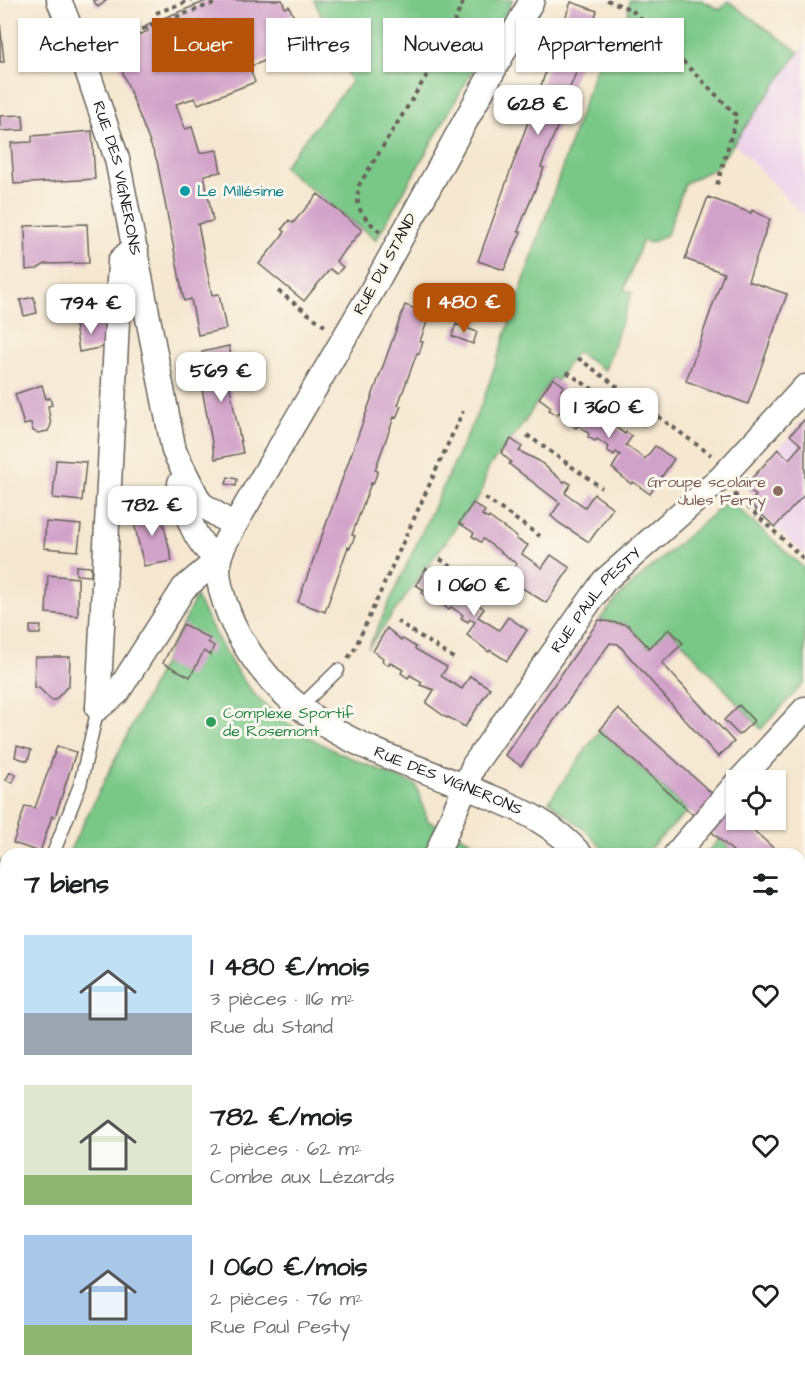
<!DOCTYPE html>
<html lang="fr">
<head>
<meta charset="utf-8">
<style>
	:root { --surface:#fff; --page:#f2f2f2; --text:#202124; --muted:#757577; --accent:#b45309 }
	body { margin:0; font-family:"Architects Daughter",sans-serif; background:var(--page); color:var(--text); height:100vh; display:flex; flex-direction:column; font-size:22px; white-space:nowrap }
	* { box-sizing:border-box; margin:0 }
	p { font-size:20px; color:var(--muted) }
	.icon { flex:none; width:33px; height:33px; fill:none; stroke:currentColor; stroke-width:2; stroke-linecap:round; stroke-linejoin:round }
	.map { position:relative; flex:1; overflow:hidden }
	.details { position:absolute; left:0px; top:848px; width:806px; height:536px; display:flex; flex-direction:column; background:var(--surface); border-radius:18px 18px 0 0; box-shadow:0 2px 4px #0004 }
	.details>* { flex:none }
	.top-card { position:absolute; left:18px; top:18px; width:770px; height:54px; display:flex; gap:12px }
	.buttons { position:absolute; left:726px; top:770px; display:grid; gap:12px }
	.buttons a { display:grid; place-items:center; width:60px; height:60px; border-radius:0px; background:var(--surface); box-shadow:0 2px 4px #0004; font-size:30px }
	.price { position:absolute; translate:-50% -51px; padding:0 14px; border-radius:12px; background:#fff; color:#222; font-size:20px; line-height:39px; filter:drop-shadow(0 2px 3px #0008) }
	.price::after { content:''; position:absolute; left:50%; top:36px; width:18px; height:14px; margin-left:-9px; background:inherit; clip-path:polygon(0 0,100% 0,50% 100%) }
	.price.selected { background:var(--accent); color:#fff }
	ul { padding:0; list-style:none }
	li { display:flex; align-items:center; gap:18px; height:150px; padding:0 24px }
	li span { display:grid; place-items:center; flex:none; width:168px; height:120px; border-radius:0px; color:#555 }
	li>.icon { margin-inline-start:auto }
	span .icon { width:72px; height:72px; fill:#fffc; stroke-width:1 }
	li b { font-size:26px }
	h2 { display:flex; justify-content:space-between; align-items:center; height:72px; padding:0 24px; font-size:26px }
	.chip { padding:0 21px; border-radius:0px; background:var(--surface); box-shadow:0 2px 4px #0004; font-size:21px; line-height:54px }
	.chip.selected { background:var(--accent); color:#fff }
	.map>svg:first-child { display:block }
	.built { fill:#ecd1ea }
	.green { fill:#7ac888; stroke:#4b7252; stroke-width:1.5 }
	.building { fill:#d1a2c9 }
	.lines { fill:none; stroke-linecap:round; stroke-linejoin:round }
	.service-casing { stroke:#68635b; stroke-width:15 }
	.minor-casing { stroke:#68635b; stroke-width:27 }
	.path { stroke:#68635b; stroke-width:4; stroke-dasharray:4.5 4.5; stroke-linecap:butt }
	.service { stroke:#fff; stroke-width:12 }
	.minor { stroke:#fff; stroke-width:24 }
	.culture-dot { fill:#0f9aa8; stroke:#fbf7ec; stroke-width:2 }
	.education-dot { fill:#8d6e63; stroke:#fbf7ec; stroke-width:2 }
	.leisure-dot { fill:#2e9e5b; stroke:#fbf7ec; stroke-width:2 }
	.labels { text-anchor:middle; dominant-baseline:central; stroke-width:6; stroke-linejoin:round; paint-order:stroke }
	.street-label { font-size:16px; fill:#1c1c1c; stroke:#fbf7ec }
	.culture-label { font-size:16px; fill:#0d838f; stroke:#fbf7ec; text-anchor:start }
	.education-label { font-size:16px; fill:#785e54; stroke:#fbf7ec; text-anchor:end }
	.leisure-label { font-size:16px; fill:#27864d; stroke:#fbf7ec; text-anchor:start }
</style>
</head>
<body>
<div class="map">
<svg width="805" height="1382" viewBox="0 0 805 1382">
	<rect width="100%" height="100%" fill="#fbf7ec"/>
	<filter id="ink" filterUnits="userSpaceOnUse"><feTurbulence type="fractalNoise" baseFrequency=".0167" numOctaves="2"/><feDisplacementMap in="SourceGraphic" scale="12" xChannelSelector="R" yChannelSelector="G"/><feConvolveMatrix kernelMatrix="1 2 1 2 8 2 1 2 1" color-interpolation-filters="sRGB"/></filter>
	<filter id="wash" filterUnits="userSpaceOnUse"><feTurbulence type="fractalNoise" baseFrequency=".008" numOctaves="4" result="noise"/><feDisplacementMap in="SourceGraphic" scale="24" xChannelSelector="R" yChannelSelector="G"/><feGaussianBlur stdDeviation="1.35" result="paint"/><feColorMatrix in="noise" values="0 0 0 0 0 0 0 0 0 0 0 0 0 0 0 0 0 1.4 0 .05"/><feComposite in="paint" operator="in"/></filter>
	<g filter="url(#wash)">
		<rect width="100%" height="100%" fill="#f5e7d0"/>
		<path class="built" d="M805,44V217L734,143Z
			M805,419V555L749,503L756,496L745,486Z"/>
		<path class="green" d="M314,0H513L376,240L283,167L351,82Z
			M629,0H702L720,10L728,1L799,52L716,168L685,183L667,235L650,243L643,240L624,290L632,292L605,370L576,352L557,381L552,378L524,423L488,468L481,493L368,648L483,401L595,70L628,16Z
			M729,500L805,569V682L761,729L670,629L649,648L628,625L599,620L624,591Z
			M196,597C215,632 233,674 262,702C305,744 362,762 416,785L428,821L472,841L465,854H68Z
			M600,730L688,811L645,853H607L587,832L549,801Z
			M719,839L736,853L706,854Z
			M0,860L6,862V1377H781L784,1382H0Z
			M800,911L805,916V974L800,979Z"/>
		<g id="blocks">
			<path class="building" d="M93,0H107L98,7Z
				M209,0H282L285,8L289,6L293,15L281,19L286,32L278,35L285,53L249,67L255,82L198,104L195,98L176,104L185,129L192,127L200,153L217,150L221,172L204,175L213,221L198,224L212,295L219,294L226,329L198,335L191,299L184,301L157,161L112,45L148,31L146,25Z
				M571,2L597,11L588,38L590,39L564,102L567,103L541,167L544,168L518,231L521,232L504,270L478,261Z
				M0,22L4,62H0Z
				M23,115L24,130L0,131V116Z
				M92,131L95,179L14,184L11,143L32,142V136Z
				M318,194L362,230L336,261L343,267L337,274L330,269L304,301L259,264L285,232L282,229L289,220L293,223Z
				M708,197L751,213L752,210L770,219L748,281L787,294L748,404L686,381L724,273L685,259Z
				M87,224L89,263L45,264L37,269L26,270L25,226Z
				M34,297L37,313L24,316L20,300Z
				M405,305L430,314L420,341L423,342L419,354L417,353L398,405L401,406L396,418L394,417L375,470L378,471L373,484L371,483L352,535L355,536L350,548L348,547L325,612L298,602Z
				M106,319L104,347L79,352L75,324Z
				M456,324L477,332L473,344L452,336Z
				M229,346L236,382L229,383L243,453L215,459L202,389L209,387L202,352Z
				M553,378L564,386L561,390L567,394L568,392L587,408L588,406L625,434L626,432L632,436L626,445L645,459L655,446L674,459L650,494L633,482L631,484L612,468L620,455L616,452L614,455L607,450L609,447L597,439L595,441L588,437L589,434L578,425L576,428L569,423L571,420L559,412L557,415L549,410L551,407L539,398Z
				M42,385L46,399L50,398L52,405L48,406L51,425L48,431L38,433L33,431L31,423L24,425L15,394Z
				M805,419V494L775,527L749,503L756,496L745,486L778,449L789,459L801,445L790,435Z
				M511,439L522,447L519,451L539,461L564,482L566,481L571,484L565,493L585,507L594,494L613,508L589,542L559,523L551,516L560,503L509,464L511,462L501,453Z
				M56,460L86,462L82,501L53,498Z
				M228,477L237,479L236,486L226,484Z
				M473,503L485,511L482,515L488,519L489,517L517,537L516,539L528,545L522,554L542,568L551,555L570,568L546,603L516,584L508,576L517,564L483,539L481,542L472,536L474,533L459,523Z
				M160,508L172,561L144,566L132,514Z
				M46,522L81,525L78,551L44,548Z
				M76,566L91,567V576L76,575Z
				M426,568L458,593L460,591L473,600L471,602L477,607L478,604L484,609L478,617L499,630L508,617L527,630L507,661L490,650L489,652L467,635L475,622L470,619L468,622L461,618L463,615L451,607L449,610L431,595L429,598L422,593L424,590L416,585Z
				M48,575L78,578V616L46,613Z
				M599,620L628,625L649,648L669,629L683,643L662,663L734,742L718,757L618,644L610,643L521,766L505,755Z
				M183,624L210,639L208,642L214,646L210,655L204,651L190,677L163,663Z
				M30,626H41L40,634H30Z
				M387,628L401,640L403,639L416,647L415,649L447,667L441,676L462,689L470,676L490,688L465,727L448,717L447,718L426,703L434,690L420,685L422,682L410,675L408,678L401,673L403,670L390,662L388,665L382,661L383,658L373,651Z
				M35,657H70L69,685L55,700H51L39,688H34Z
				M739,705L754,721L739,735L724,720Z
				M618,709L736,815V819H741L780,854H736L600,730Z
				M17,746L31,750L28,761L15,757Z
				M57,746L76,752L55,817L52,816L40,852L13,843L25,806L35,808Z
				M10,772L16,775L12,783L6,780Z
				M800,871L805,875V916L800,911Z
				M805,992V1030L800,1023V996Z
				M800,1201L805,1207V1249L801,1253Z
				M795,1377H798L802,1382H789Z"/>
		</g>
	</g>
	<g filter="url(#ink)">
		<use href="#blocks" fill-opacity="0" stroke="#68635b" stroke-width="1.5"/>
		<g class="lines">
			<g class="service-casing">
				<path id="service" d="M299,708L338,670
					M53,854L80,785L98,708
					M399,1377L400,1382
					M53,1382L65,1377"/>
			</g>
			<g class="minor-casing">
				<g id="minor">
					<path id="s1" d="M59,0L88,73L117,159L174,451L200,503L234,526"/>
					<path id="s2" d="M532,0L370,294L234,526C229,536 221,548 219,559C214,582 231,623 243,642C300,738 393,755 488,796C523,810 554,825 580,854"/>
					<path d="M98,708L120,261L127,254L136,251"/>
					<path d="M98,708L117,693L184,588L218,560C192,540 186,513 180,483"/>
					<path d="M740,780L805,709"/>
					<path id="s3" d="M437,854L474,765L604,581L721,478L805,387"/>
					<path d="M676,854L736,784"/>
					<path d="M800,1120L805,1127"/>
				</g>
			</g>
			<path class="path" d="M607,0L632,10L737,116L717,185
				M156,13L191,0
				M121,21L132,33L214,3
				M380,232C363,216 354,210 359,185L440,54L464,0
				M278,291L326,327
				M578,358L711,455
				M567,372L645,425
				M527,435L602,488
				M734,494L805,560
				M485,498L540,536
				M440,559L496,597
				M397,621L455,659
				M348,658L354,650L463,411
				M0,969L6,957
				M523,1377L528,1382
				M706,1377L710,1382"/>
			<use href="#service" class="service"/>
			<use href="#minor" class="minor"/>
		</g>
	</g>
	<circle class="culture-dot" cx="185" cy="191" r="6"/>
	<circle class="education-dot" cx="778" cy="491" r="6"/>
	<circle class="leisure-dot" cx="211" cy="722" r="6"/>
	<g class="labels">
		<g class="street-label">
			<text stroke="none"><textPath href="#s1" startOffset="188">RUE DES VIGNERONS</textPath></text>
			<text transform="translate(385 264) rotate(-61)">RUE DU STAND</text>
			<text stroke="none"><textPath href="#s3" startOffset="302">RUE PAUL PESTY</textPath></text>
			<text stroke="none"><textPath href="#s2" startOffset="982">RUE DES VIGNERONS</textPath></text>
		</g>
		<g class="culture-label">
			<text x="197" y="191">Le Millésime</text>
		</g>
		<g class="education-label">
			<text x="766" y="482">Groupe scolaire<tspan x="766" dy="18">Jules Ferry</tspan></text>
		</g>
		<g class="leisure-label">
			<text x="223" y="713">Complexe Sportif<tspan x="223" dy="18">de Rosemont</tspan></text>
		</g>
	</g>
</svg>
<div class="buttons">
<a><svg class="icon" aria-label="locate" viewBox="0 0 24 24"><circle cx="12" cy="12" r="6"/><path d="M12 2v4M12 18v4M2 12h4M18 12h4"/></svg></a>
</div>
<b class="price" style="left:538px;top:136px">628 €</b>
<b class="price selected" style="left:464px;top:334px">1 480 €</b>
<b class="price" style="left:91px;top:335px">794 €</b>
<b class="price" style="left:221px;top:403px">569 €</b>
<b class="price" style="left:609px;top:439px">1 360 €</b>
<b class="price" style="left:152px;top:537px">782 €</b>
<b class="price" style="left:474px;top:617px">1 060 €</b>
<div class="top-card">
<a class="chip">Acheter</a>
<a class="chip selected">Louer</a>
<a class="chip">Filtres</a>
<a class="chip">Nouveau</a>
<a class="chip">Appartement</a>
</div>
<section class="details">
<h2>7 biens<svg class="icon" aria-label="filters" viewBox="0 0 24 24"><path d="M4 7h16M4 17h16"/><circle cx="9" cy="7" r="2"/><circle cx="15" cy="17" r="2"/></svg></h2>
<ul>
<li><span style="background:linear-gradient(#bfe0f5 65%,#9aa5b1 0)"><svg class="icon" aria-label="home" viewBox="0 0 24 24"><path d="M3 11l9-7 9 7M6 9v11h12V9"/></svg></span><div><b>1 480 €/mois</b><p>3 pièces · 116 m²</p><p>Rue du Stand</p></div><svg class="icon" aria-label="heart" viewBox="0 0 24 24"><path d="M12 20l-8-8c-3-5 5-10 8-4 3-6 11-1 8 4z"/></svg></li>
<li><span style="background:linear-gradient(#dfe7d0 75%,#8fb573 0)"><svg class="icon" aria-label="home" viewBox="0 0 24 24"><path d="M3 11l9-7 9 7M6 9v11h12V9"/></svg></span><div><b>782 €/mois</b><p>2 pièces · 62 m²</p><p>Combe aux Lézards</p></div><svg class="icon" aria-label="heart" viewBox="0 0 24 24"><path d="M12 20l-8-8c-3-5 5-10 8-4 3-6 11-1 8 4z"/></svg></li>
<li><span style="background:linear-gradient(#a9c7e8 75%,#8fb573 0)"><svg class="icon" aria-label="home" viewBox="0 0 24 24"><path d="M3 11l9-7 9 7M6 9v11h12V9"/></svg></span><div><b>1 060 €/mois</b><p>2 pièces · 76 m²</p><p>Rue Paul Pesty</p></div><svg class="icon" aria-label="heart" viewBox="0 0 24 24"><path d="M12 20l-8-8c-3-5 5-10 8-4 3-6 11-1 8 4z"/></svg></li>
</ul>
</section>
</div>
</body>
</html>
